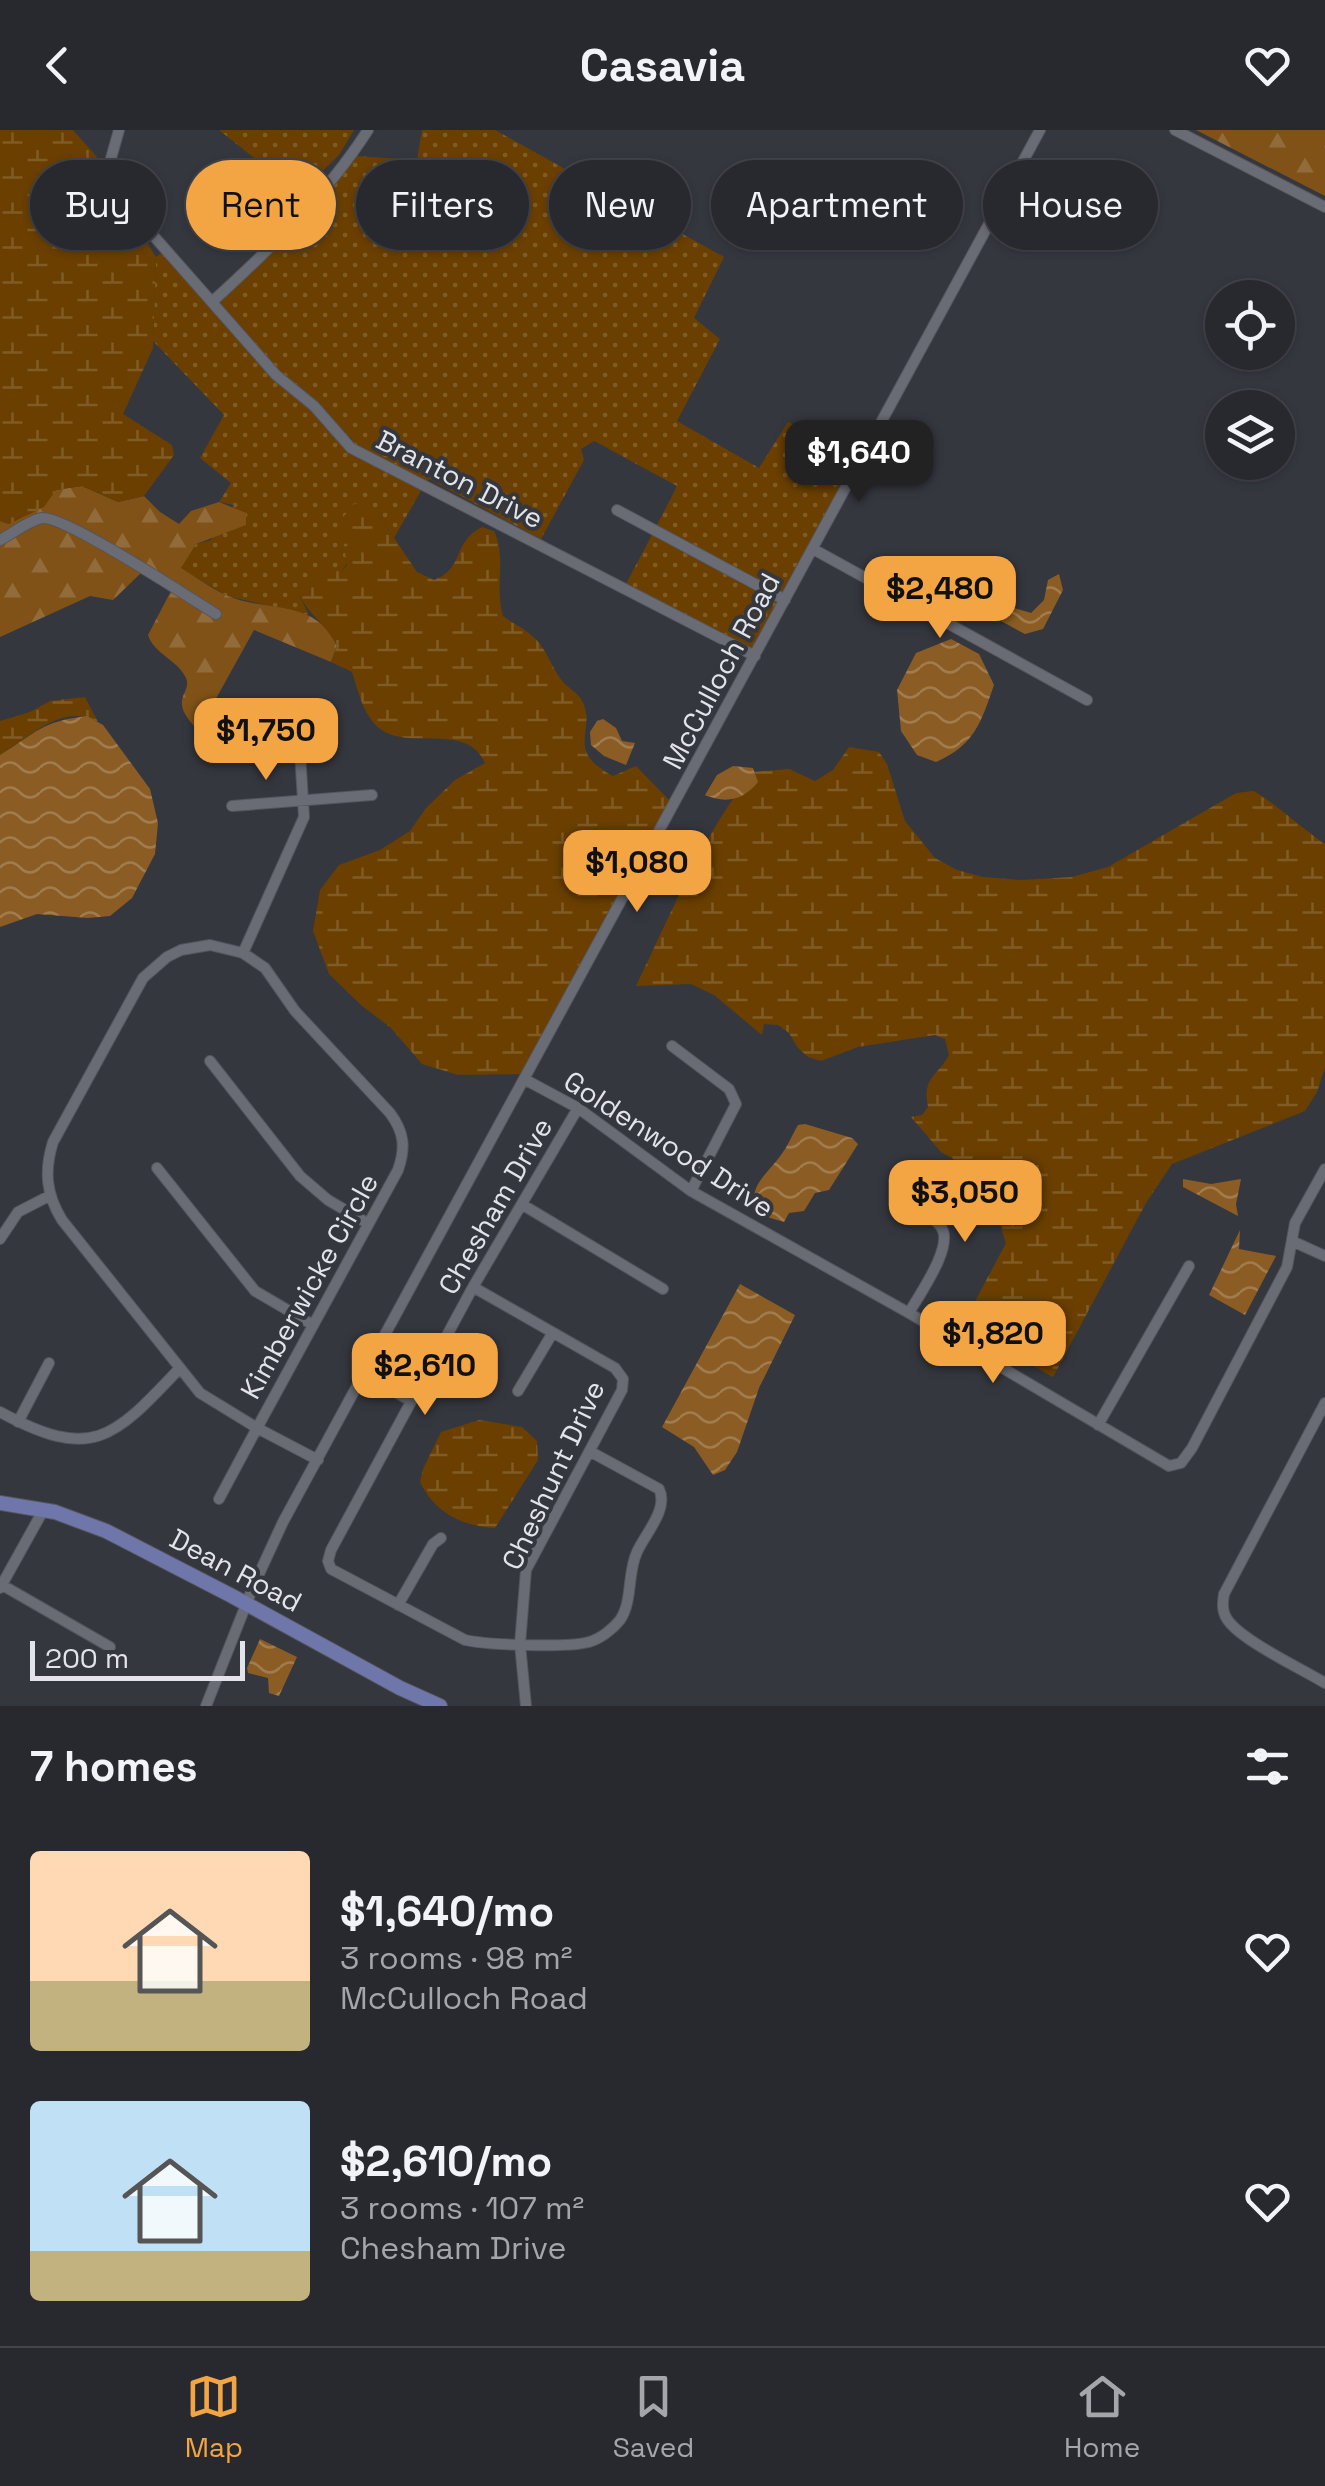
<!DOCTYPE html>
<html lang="en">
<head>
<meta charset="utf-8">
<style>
	:root { --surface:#28292f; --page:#303137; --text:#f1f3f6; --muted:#a5a6aa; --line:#44454b; --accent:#f3a443 }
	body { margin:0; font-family:"Space Grotesk",sans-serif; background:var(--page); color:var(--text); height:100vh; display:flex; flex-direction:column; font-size:38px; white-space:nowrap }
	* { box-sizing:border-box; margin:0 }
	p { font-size:32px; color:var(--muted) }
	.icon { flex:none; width:55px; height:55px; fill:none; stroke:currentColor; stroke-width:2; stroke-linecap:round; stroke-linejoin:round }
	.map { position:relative; height:1576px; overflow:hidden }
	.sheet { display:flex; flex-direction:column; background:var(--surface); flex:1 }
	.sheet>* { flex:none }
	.banner { position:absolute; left:30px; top:30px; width:1265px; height:90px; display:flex; gap:20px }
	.buttons { position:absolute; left:1205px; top:150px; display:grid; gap:20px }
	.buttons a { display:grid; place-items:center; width:90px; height:90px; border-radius:50%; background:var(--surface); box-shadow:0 2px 8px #0004,0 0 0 2px var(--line); font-size:50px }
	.scale { position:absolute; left:30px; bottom:25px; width:215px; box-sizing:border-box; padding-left:10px; border:5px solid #e3e4e9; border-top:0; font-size:28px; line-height:35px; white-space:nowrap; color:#e3e4e9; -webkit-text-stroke:8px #35373f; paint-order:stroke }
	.price { position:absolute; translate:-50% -85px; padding:0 22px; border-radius:20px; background:var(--accent); color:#111; font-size:32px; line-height:65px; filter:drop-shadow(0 2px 5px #0008) }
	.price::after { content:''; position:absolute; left:50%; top:60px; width:30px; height:22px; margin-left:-15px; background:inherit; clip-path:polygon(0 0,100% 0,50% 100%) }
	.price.active { background:#222; color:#fff }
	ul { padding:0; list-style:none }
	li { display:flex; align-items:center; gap:30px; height:250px; padding:0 30px }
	li span { display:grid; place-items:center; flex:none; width:280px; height:200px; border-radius:10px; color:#555 }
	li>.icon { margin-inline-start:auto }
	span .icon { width:120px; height:120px; fill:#fffc; stroke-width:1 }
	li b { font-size:42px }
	h2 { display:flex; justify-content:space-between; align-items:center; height:120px; padding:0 30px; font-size:42px }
	.chip { padding:0 35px; border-radius:45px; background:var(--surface); box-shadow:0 2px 8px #0004,0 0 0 2px var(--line); font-size:35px; line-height:90px }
	.chip.active { background:var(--accent); color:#111 }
	header { display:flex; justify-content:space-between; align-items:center; height:130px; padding:0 30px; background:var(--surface); font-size:45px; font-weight:700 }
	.tabs { display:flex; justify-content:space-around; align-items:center; height:140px; border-top:2px solid var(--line); background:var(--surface); font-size:28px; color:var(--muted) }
	.tabs a { display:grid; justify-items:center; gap:5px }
	.tabs .active { color:var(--accent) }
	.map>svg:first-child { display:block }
	.grass { fill:url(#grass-dots) }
	.forest { fill:url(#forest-firs) }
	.wetland { fill:url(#wetland-marsh) }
	.water { fill:url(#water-waves) }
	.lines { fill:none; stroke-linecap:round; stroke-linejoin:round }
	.minor-casing { stroke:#54555c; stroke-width:12 }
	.major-casing { stroke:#54555c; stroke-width:16 }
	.minor { stroke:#6a6c75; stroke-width:10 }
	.major { stroke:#6e76aa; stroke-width:14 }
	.labels { text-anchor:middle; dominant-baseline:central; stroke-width:8; stroke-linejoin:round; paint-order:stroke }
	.street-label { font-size:28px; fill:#e3e4e9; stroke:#35373f }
</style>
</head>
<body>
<header><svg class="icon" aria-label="back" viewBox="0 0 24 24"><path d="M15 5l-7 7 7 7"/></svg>Casavia<svg class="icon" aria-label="heart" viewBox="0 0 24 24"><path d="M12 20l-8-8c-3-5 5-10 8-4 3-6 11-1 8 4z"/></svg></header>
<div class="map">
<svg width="1325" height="1576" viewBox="0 0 1325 1576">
	<defs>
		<pattern id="grass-dots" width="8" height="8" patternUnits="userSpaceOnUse" patternTransform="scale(2.5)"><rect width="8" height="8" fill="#6a3f00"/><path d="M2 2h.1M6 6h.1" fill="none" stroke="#7f5b25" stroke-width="1.8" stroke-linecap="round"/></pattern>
		<pattern id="forest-firs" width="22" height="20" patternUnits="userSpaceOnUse" patternTransform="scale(2.5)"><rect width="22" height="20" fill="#805218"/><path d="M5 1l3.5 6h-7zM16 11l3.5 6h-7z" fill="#926b3a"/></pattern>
		<pattern id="wetland-marsh" width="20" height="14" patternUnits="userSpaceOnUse" patternTransform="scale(2.5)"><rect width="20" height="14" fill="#6a3f00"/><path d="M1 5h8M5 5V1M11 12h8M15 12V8" fill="none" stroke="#7f5b25"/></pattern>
		<pattern id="water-waves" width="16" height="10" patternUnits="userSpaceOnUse" patternTransform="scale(2.5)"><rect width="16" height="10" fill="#8b5d24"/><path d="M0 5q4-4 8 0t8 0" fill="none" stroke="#a17c4e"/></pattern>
	</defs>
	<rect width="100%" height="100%" fill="#35373f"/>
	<path class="grass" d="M219,0H354L339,25L299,64Z
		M422,0H495L724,127L694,188L720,209L677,291L759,338L788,292L858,326L783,465L656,397L677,356L594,311L581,319L584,330L541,409L429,349L426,352L354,315L352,309L282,245L219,172L261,132L356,26L417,30Z
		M163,122L348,320L422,359L394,408L378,384L342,441L299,465L309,485L227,466L180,438L196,414L211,410L234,375L219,372L231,353L200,328L224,285L153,211L156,127Z
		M653,403L780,472L753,521L626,454Z"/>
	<path class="forest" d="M1196,0H1325V66Z
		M82,356L118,372L144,366L160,382L179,394L191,381L219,372L246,383V395L196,414L181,438C196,447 212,459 228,466C269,483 315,468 337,516L331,532L254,500L198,601C192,593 181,583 182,572C182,563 190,558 186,548C178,530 154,524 148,505L171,461L217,489L221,483L85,401L53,386L0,406V391L9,394L55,360Z
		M43,392L81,407L141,443L113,470L90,466L0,507V415Z"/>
	<path class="wetland" d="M0,0H73L97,27L78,59L94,76L110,75L132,89L156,127L153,218L123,284L172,315L174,325L144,366L118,372L82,356L56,360L44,377L9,394L0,391Z
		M355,373L378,384L417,442L434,450C466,437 451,413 482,397L494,401C507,429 494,455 503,486C514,494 531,502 540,514C549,526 554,542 564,553C570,559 577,563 581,569C599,600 562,619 613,646L636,636L671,672L522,944L458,945L422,934L391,898L361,875L329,844L313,801L320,760L339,735L380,720L410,701L426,678L455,650L485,633C467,591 409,622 379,598C363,585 358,560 352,542L331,532L337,516C327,495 310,486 299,465L320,442L342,441L347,435L340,391Z
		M85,567L98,592C62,572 29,608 0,625V591L30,582L50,571Z
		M849,617L879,622L887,634L905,691L935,728L957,740L983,747L1021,750L1072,747L1108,737L1236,663C1237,663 1252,661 1253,661C1262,663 1309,704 1325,714V937L1317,962L1305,981L1172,1034L1146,1073L1053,1247L962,1196L1006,1113L984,1047L941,1022L911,987L922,985L928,977C922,947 937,947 949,925L945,909L935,905L858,917L821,931L808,927L798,918L789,903L778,895L764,894L762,905L714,865L691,854L636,856C669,788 705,700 753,642L789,639L815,651L833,640Z
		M479,1290L522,1297L537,1311L538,1330L495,1398C462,1396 435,1383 420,1352L423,1339L441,1302Z"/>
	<path class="water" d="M1059,444L1063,460L1043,499L1025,504L1001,491L1014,478L1031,483L1044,470L1048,450Z
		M951,509L979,524L994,555C981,592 975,615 936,632L917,625L901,601L897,560L916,523Z
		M87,586L103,595L150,659L158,693L155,724L132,768L110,786L88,788L37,784L0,797V625C38,602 39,592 87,586Z
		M603,589L616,598L622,611L635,613L626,635L604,626L591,615L590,602L597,591Z
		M733,636L753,638L758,652C743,670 727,674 705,665L717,645Z
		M805,994L852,1008L858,1014L829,1060L815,1063L804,1081L789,1083L784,1092L754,1083C750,1053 765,1047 781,1025C788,1016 792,1005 798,995Z
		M1183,1049L1211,1054L1241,1049L1236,1074L1238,1086L1183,1057Z
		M1240,1100L1239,1119L1276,1126L1245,1185L1209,1165Z
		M740,1154L795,1185L759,1258L737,1322L725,1340L713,1345L694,1317L662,1297Z
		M260,1509L297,1527L279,1566L269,1563L268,1548L248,1543L247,1538Z"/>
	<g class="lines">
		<g class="minor-casing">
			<path id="minor" d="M119,0L108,39L114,61L276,245L314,276L351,318L755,526
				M1175,0L1325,77
				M213,171C269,120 327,64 368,0
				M617,380L785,470
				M0,410C12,404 29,390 42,388C64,385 190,468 216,484
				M813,419L1087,570
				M232,676L372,665
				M210,815L243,823L265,838L295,881L390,983C404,1002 406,1017 398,1040L257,1298L200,1263L62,1090C46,1064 44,1041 53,1012L143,848L167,827L181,820Z
				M243,823L304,687L298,590
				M672,916L729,959L736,974L691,1061
				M210,931L300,1046L328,1070L367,1093
				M524,949L578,978L691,1061L909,1183L1169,1336L1181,1333L1192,1318L1287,1137L1295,1093L1325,1039
				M578,978L473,1157L331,1420L328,1431L331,1439L465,1510C488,1515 566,1518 589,1512C600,1509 613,1499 620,1490C633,1471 627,1443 637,1422C645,1404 669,1379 659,1359L591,1322
				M157,1038L255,1161L313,1195
				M904,1067C915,1076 933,1085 941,1097C955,1115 919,1165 909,1183
				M523,1075L663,1159
				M0,1109L18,1082L49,1066
				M1292,1111L1325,1126
				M473,1157L615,1238L623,1249L622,1260L526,1440L520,1514L526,1576
				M365,1245L411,1271
				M518,1261L552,1204
				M1325,1273L1224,1464C1222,1475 1222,1484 1230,1493C1247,1513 1300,1538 1325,1553
				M0,1282C92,1332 113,1309 179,1239
				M18,1292L49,1233
				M1098,1295L1189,1136
				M219,1369L257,1298L318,1330
				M2,1455L110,1517
				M0,1458L44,1379
				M398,1475L433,1414L441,1408
				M206,1576L253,1457L283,1392L1040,0"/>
		</g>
		<g class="major-casing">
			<path id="major" d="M0,1373L55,1382L106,1401L232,1466L400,1558L440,1576"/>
		</g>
		<use href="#minor" class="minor"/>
		<use href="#major" class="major"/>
	</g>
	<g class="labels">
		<g class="street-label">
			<text transform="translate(460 349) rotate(27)">Branton Drive</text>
			<text transform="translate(721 541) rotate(-62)">McCulloch Road</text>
			<text transform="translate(669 1014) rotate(33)">Goldenwood Drive</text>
			<text transform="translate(495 1076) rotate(-60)">Chesham Drive</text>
			<text transform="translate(309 1156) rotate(-61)">Kimberwicke Circle</text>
			<text transform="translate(553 1345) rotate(-65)">Cheshunt Drive</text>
			<text transform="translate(236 1440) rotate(28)">Dean Road</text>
		</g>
	</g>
</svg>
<div class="buttons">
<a><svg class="icon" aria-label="locate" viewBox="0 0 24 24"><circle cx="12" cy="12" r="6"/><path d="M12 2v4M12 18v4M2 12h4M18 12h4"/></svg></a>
<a><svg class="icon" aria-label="layers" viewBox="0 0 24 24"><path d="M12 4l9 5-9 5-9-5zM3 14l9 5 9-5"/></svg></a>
</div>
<div class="scale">200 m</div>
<b class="price active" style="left:859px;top:375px">$1,640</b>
<b class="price" style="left:940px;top:511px">$2,480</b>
<b class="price" style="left:266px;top:653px">$1,750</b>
<b class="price" style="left:637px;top:785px">$1,080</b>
<b class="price" style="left:965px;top:1115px">$3,050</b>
<b class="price" style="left:993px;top:1256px">$1,820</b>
<b class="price" style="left:425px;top:1288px">$2,610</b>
<div class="banner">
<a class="chip">Buy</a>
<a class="chip active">Rent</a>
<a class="chip">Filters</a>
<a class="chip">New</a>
<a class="chip">Apartment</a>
<a class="chip">House</a>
</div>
</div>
<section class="sheet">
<h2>7 homes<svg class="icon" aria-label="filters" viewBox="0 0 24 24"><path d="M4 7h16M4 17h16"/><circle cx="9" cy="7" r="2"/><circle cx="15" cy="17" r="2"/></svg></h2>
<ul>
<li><span style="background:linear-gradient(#ffd9b3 65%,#c2b280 0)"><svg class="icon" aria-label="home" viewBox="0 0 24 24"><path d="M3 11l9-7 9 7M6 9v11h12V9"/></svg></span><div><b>$1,640/mo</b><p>3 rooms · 98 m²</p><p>McCulloch Road</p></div><svg class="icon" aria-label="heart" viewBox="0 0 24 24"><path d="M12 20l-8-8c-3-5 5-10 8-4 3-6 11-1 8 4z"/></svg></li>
<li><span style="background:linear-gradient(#bfe0f5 75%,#c2b280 0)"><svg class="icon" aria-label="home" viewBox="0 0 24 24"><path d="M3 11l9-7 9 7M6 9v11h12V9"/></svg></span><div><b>$2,610/mo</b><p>3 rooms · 107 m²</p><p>Chesham Drive</p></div><svg class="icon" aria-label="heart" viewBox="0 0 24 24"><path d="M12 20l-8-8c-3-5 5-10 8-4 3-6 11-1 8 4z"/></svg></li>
</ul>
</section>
<nav class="tabs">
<a class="active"><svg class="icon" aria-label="map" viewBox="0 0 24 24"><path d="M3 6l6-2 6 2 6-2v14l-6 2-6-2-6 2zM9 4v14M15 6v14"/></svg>Map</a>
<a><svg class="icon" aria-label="saved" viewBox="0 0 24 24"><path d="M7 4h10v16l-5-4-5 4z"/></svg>Saved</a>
<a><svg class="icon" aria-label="home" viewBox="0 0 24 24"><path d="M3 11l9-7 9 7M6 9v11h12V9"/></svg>Home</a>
</nav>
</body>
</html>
